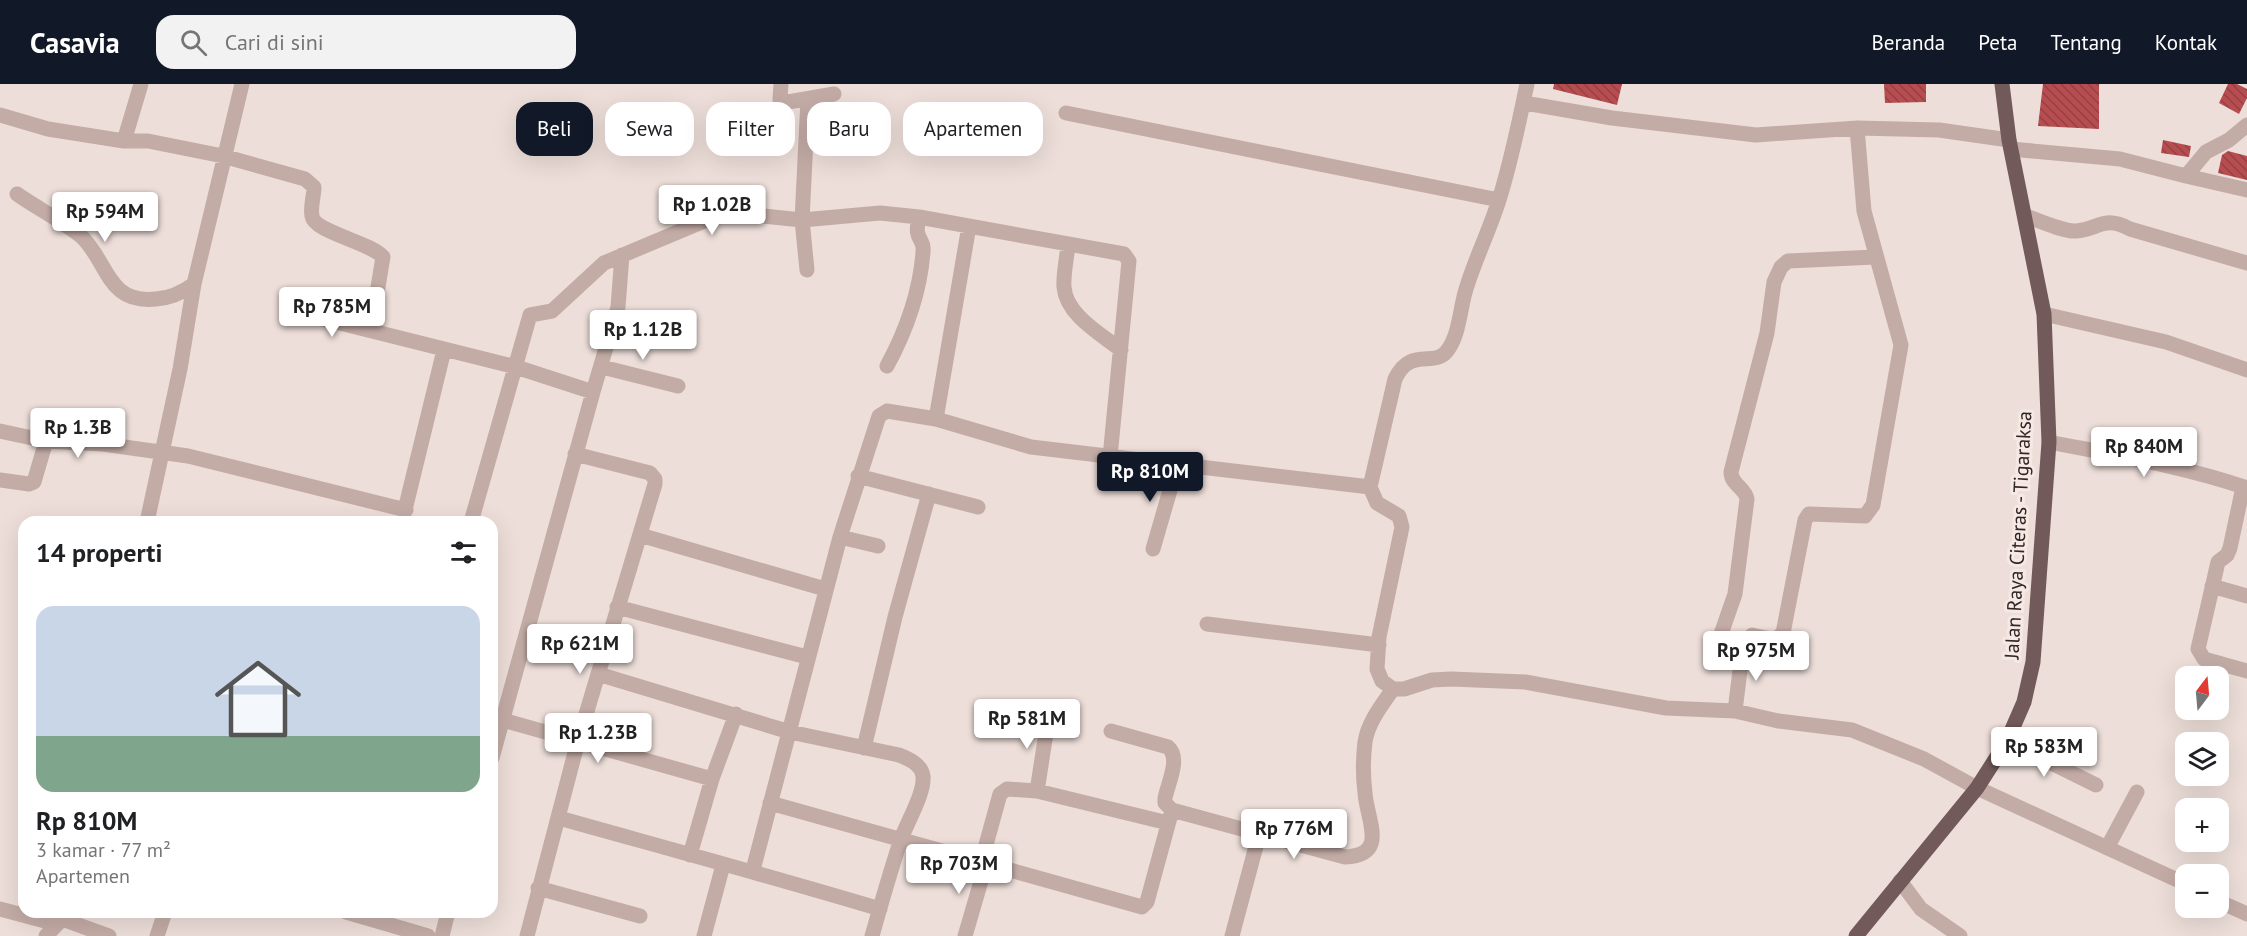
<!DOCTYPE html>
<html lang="id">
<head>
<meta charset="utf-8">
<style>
	:root { --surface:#fff; --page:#f2f2f2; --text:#202124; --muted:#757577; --line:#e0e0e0; --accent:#111827 }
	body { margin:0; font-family:"PT Sans",sans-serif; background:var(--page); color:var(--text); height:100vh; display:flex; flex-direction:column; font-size:22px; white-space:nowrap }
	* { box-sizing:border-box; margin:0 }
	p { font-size:20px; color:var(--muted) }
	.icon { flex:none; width:33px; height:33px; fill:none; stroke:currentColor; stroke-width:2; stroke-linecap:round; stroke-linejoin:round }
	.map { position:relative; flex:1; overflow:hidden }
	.panel { position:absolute; left:18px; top:432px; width:480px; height:402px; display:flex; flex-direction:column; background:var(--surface); border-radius:18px; box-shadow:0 6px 24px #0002 }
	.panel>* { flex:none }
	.guide { position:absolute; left:516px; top:18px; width:570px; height:54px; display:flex; gap:12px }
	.needle { width:39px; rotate:16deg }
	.buttons { position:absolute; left:2175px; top:582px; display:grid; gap:12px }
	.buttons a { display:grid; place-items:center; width:54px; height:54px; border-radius:12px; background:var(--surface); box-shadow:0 6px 24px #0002; font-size:30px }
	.price { position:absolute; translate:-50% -51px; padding:0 14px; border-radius:6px; background:#fff; color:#222; font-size:20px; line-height:39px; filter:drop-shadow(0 2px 3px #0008) }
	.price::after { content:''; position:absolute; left:50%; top:36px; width:18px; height:14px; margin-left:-9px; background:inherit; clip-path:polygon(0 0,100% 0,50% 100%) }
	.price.current { background:var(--accent); color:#fff }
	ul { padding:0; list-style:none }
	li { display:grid; align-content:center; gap:12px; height:318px; padding:0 18px }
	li+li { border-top:2px solid var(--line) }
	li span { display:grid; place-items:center; height:186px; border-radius:18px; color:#555 }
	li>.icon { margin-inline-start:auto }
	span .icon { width:108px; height:108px; fill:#fffc; stroke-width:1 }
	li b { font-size:26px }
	h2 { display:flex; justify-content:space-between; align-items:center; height:72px; padding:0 18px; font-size:26px }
	.tag { padding:0 21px; border-radius:18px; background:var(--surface); box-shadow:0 6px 24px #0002; font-size:21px; line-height:54px }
	.tag.current { background:var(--accent); color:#fff }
	header { display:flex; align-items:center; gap:36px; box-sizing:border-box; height:84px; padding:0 30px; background:var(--accent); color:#fff }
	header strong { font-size:28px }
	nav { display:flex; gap:33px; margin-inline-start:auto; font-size:21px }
	.search { width:420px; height:54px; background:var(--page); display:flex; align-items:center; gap:15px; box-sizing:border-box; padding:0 21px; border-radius:18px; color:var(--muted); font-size:22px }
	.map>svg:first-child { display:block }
	.building { fill:url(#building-back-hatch) }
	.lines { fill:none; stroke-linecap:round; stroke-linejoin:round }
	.street { stroke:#c4aca6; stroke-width:15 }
	.primary { stroke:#715a59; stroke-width:15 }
	.labels { text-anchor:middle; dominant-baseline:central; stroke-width:6; stroke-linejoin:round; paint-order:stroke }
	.street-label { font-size:20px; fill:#312626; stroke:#f6e9e4 }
</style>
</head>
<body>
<header>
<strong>Casavia</strong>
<div class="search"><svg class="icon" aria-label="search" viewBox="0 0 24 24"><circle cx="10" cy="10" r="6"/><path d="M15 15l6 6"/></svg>Cari di sini</div>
<nav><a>Beranda</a><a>Peta</a><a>Tentang</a><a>Kontak</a></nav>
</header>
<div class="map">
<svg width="2247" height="852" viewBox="0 0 2247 852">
	<defs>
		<pattern id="building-back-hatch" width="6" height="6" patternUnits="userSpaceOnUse" patternTransform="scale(1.5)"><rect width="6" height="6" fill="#b74d50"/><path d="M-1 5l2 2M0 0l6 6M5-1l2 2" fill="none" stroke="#954042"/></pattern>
	</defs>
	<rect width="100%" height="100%" fill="#edded9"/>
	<path class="building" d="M1554,0H1622L1617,21L1553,5Z
		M1884,0H1926V18L1885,19Z
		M2043,0H2099V45L2038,42Z
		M2228,0H2237L2247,5V14L2239,30L2219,19Z
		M2163,56L2191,62L2189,73L2161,69Z
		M2228,67L2247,72V96L2218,89L2222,71Z"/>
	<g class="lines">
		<path class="street" d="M781,0L780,15L788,18L834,10
			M1524,19L1612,34L1756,51L1857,44L1939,46L2009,56
			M1066,29L1499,116
			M0,31L48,45L124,57H148L223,72L305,95L314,103C314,112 310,123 312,132C314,148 370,158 383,173L371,245
			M124,57L141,0
			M2011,65L2120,75L2186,92L2206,68L2229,56L2247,41
			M2186,92L2247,106
			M17,110C34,122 70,142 83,154C109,181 108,220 156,215C171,214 182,209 194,200
			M2026,132C2037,136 2064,148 2076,147C2099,145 2104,131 2130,145L2247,179
			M1068,160C1067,174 1063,190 1064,203C1066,231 1101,250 1121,266
			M807,186L802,136L808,15
			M300,229L516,283L593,308L492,674
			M2044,230L2166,258L2247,286
			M887,282C906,247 920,208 923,168C925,153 913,158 919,133
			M602,283L678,302
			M593,308L618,223L622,171
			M936,335L969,142
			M0,347L46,357L103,360L188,372L406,426
			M2049,358C2115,371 2183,382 2247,404
			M858,392L978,423
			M0,396L29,400L34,398L46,357
			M1370,403L1377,419L1399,432L1402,443L1379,553L1377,585L1382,597L1393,605H1404L1432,596L1451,595L1525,598L1666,624L1735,627L1778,637L1852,646L1924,675L1977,704L2186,800
			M2243,403L2230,464L2227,471L2218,478L2198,565L2204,575L2247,587
			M147,438L180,285L194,200L242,0
			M402,438L444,266
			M471,438L530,231L552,227L604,179L716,132L734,129L802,136L880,129L919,133L1124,170L1129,177L1110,373
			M640,451L825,505
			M840,453L878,462
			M1153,465L1177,382
			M2212,502L2247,512
			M617,523L807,573
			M1207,540L1379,561
			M1743,562L1725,560L1720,553L1735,510L1747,415C1745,403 1731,401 1731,388L1767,249L1774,198L1781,183L1788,177L1875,173
			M598,590L790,648L899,671C909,675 921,680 923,692C925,709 906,740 900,758C890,789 881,820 872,852
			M1735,627L1743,562L1752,551L1775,556L1783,549L1805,436L1809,430L1865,432L1873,421L1901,261L1864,127L1857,44
			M492,633L712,695
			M1111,647L1168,663C1181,674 1168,699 1165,714V719L1172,726
			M2007,657L2096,701
			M864,664L895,533L929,410
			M1037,707L1049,630
			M770,719L1142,823L1147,818L1172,726L1345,773C1389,771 1367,737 1365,709C1363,693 1363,674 1365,658C1368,638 1382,621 1393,605
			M559,734C666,764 773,793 880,825
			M2107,764L2137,708
			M690,771L712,695L736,630
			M981,779L1000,710L1007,705L1037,707L1168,739
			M753,786L840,453L879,332L887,327L936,335L1031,363L1370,403L1395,295C1411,262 1434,284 1447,267C1460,251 1460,221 1467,202C1476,173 1490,145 1499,116C1511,78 1519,39 1527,0
			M1900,797L1921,825L1960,852
			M538,804L640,832
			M2218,817L2247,830
			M0,825L45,837L62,835
			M65,828L62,835L109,852
			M346,828L428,852
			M46,852L62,835
			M157,852L165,828
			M442,852L448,828
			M527,852L578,657L655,400V395L650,389L575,370
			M704,852L723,781
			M965,852L986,780
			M1232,852L1259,751"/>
		<path class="primary" d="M1856,852L1977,704L2007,657L2024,618L2033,578L2049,358L2044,230L2009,56L2002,0"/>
	</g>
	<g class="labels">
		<g class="street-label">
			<text transform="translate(2018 451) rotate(-87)">Jalan Raya Citeras - Tigaraksa</text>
		</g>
	</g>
</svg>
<div class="buttons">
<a><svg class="needle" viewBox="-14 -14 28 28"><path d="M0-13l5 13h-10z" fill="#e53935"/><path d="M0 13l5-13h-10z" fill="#757577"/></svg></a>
<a><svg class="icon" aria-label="layers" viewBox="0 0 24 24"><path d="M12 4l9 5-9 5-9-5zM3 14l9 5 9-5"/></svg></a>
<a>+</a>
<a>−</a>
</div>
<b class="price" style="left:712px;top:152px">Rp 1.02B</b>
<b class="price" style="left:105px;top:159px">Rp 594M</b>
<b class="price" style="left:332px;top:254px">Rp 785M</b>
<b class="price" style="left:643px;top:277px">Rp 1.12B</b>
<b class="price" style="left:78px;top:375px">Rp 1.3B</b>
<b class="price" style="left:2144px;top:394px">Rp 840M</b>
<b class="price current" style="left:1150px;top:419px">Rp 810M</b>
<b class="price" style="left:580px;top:591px">Rp 621M</b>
<b class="price" style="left:1756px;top:598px">Rp 975M</b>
<b class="price" style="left:1027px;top:666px">Rp 581M</b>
<b class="price" style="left:598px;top:680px">Rp 1.23B</b>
<b class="price" style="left:2044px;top:694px">Rp 583M</b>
<b class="price" style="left:1294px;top:776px">Rp 776M</b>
<b class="price" style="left:959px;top:811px">Rp 703M</b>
<div class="guide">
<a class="tag current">Beli</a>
<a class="tag">Sewa</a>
<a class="tag">Filter</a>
<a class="tag">Baru</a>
<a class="tag">Apartemen</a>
</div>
<section class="panel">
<h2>14 properti<svg class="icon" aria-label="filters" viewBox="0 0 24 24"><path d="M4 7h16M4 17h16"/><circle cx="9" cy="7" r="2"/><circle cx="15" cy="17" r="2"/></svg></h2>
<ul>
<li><span style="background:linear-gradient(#c9d6e8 70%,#7fa58c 0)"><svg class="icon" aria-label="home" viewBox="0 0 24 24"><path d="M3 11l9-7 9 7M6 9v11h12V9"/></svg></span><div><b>Rp 810M</b><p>3 kamar · 77 m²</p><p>Apartemen</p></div></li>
</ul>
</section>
</div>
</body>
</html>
